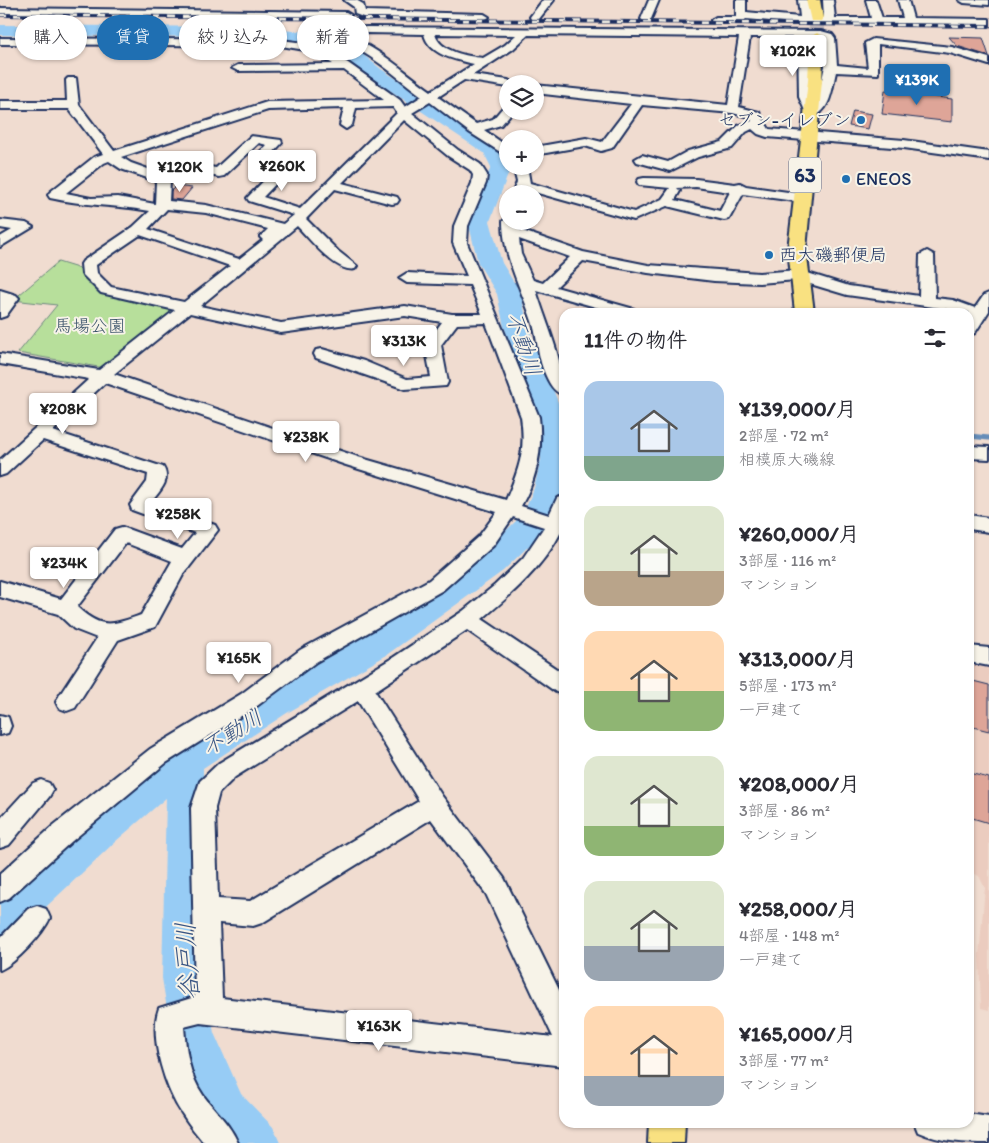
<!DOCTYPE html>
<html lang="ja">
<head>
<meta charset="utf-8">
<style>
	:root { --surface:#fff; --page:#f7f7f7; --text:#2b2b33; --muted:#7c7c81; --accent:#1f6fb2 }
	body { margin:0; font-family:Itim,"Klee One",sans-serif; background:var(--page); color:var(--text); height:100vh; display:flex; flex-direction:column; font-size:19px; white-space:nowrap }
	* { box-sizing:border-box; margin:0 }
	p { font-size:16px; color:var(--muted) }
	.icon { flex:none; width:28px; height:28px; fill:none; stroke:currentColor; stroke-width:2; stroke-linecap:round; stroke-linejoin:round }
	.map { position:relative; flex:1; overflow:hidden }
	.sheet { position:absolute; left:559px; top:308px; width:415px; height:820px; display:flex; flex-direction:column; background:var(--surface); border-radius:15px; box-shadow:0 1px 4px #0004 }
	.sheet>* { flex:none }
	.hud { position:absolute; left:15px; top:15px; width:469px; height:45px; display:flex; gap:10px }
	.fabs { position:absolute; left:499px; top:75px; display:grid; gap:10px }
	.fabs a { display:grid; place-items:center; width:45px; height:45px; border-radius:50%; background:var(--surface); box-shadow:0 1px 4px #0004; font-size:25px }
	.price { position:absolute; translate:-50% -42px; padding:0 11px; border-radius:5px; background:#fff; color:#222; font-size:16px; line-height:32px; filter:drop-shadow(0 1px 2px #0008) }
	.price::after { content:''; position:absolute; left:50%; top:30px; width:15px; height:11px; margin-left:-8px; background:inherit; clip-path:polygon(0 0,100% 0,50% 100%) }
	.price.selected { background:var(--accent); color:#fff }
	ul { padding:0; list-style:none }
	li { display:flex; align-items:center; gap:15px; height:125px; padding:0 25px }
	li span { display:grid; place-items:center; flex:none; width:140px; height:100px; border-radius:15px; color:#555 }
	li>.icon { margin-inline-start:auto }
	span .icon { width:60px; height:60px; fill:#fffc; stroke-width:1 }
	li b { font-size:21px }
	h2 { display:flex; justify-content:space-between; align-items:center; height:60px; padding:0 25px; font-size:21px }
	.tag { padding:0 18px; border-radius:22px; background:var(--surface); box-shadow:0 1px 4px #0004; font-size:18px; line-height:45px }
	.tag.selected { background:var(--accent); color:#fff }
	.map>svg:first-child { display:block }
	.built { fill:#ebccbf }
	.green { fill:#b7df9b; stroke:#69877c }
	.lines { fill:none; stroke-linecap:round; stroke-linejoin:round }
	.stream-far1 { stroke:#658db9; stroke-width:4 }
	.stream { stroke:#658db9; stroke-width:5 }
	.river { fill:#97ccf5; fill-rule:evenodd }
	.building { fill:#dea598; stroke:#1b2f5e }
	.minor-tunnel { stroke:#c5b9b9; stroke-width:12; stroke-dasharray:12 5.5; stroke-linecap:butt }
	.major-tunnel { stroke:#c5b9b9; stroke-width:15; stroke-dasharray:15 8; stroke-linecap:butt }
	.minor-casing { stroke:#1b2f5e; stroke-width:4 }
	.major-casing { stroke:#1b2f5e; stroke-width:4 }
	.minor { fill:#f7f3e8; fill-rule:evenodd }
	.major { fill:#f9e181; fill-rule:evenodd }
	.rail-casing { stroke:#1b2f5e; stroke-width:4 }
	.rail { stroke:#f7f3e8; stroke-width:2.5; stroke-dasharray:7; stroke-linecap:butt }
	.poi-dot { fill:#1f6fb2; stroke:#f7f3e8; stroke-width:2 }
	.labels { text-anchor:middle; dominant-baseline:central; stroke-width:4; stroke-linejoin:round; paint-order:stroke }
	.far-poi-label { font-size:18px; fill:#1b2f5e; stroke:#f7f3e8; text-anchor:start }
	.far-park-label { font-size:18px; fill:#3a526a; stroke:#f7f3e8 }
	.shield { fill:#f7f3e8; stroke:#5d6a87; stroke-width:1 }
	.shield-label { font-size:20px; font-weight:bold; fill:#1b2f5e }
	.water-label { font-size:22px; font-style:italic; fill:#3a5684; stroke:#f7f3e8 }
	.near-water-label { font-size:26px; font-style:italic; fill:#3a5684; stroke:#f7f3e8 }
</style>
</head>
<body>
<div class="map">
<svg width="989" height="1143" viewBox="0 0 989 1143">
	<rect width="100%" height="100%" fill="#f0dcd0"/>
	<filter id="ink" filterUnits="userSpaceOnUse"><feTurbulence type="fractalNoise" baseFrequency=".02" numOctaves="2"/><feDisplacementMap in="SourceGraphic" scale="10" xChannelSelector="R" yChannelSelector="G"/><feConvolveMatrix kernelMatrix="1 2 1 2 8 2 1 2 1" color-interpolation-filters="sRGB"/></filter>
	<g filter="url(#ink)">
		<path class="built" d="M969,664L989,668V1010L981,1008L979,955L985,888L979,876L969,871Z"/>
		<path class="green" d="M58,262L84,270L88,284L174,309L104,368L18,353L57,305L13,300Z"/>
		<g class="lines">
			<path class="stream-far1" d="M500,280L614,312"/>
			<path class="stream" d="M969,436L989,438"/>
			<path class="river" d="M0,25L237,27L323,33L361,53L381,69L500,146L508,159V166L511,167L490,221L502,263L521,294L528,327L562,412L564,426V488L556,508L538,537L503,571L385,656L287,713L203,768L204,978L214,1033L241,1094L273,1127L280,1143H225L209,1126L171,1034L162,978L166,798L116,841L14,937L0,942V897L90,817L172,749L263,693L361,638L481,555L516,521L527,505L534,488L541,459L534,412L504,327L497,294L478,263L468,221L491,167L484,153L319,43L237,37L0,35Z"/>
		</g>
		<path class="building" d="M949,37L983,38L989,56L957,46Z
			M885,90L952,99V122L882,114Z
			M853,111L872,114L868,129L849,126Z
			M176,186L192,188L182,200L171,199V191Z
			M969,680L989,685V731L969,726Z
			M969,773L989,778V823L969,817Z"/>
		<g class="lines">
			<path class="minor-tunnel" d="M343,28L345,16"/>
			<path class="major-tunnel" d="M816,18L817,37"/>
			<g class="minor-casing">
				<path id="minor" d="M344,0H356L363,4L365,11L484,14L489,17L484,20L363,17L355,14L354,7Z
					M543,0H554L539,19H531L530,17Z
					M649,0H659L651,19L646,22L641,19Z
					M736,0H746V12L800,17L798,0H808L811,18H824L823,0H833L835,18H871L866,0H876L882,18H903L898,0H908L913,18L989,19V25L806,24L746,19L741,23L712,22L711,20L716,17H736Z
					M959,0H989V5L964,3Z
					M0,8L346,12L351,15L346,18L0,14Z
					M367,27L821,31L832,34L835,38L837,65L868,68L865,43L873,39L952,47L989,58V65L950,53L878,44V74L836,72C832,88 831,112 812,117L806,113L799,97L798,37H750L739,107L759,112L769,129L904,140L989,152V160L904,148L767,137L758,134L752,129L746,132L732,148L698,157L670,171L637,162L635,159L642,155L668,162L688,151L722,142L738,126L752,121L750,117L732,113L642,105L612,148L601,151L585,146L535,155V147L586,138L602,142L631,104L535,93V85L728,105L739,37L528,35L513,49L473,75L508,80L514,84H508V87L464,80L438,97L476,124L493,119L504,106L508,105V111H513L501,125L484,130L508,147V157L469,132L430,102L412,113L458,150L480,164L487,175L486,183L468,226L467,243L539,417C543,448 537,479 521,506L549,515L557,498L564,496V533L561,532C543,567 512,594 482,619L564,674V695L556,692L467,630L375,691L442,796L504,878L564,1000V1066L200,1023L184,1027C186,1051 189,1075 203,1095C215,1111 230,1124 238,1143H204C197,1134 189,1125 183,1115C166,1091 148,1037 159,1008L195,997L191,808L200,781L219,763L394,657L463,611L495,585L523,558L544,527L513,517L493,546L443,590L316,662L257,706L166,763L72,841L9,898L0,902V874L54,825L150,749L241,694L300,650L429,580L479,536L497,512L346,465L105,383L53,431L163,467C172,480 159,492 151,502L215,525L218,530L183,575L155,627L118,640L75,708L67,711L59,708L56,702L59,696L97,638L74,629L58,614L0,597V581L61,599L115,529L122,527L182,549L195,533L132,510L130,505L147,482L148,474L43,440L6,474L0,476V460L89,379L0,364V354L99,370L175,310L101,293L82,274L81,264L83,261L133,227L150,211C117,205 84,206 50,198L48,195L50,192L94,157L103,154L69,109H0V101H67L66,80L68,78H76L79,105L114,151L267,102L384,100L344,70L238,71L232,68L238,65L333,64L311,51L281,46L0,44V38L281,40L312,44L338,29ZM367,33L424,34C429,55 456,60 474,64L431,91C404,72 375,44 343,35ZM435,34L516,35L505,45L483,58C467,56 440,52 435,34ZM809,37L823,38L825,66L817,102L814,104L811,97ZM336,40C367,49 396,77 422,96L405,107L400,100L348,63L322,48ZM393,107L397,113L300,209L263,197L291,168L299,170L306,166L304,163L271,155L282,143L281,140L251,136L216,168L186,163L162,174L131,163L121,157L268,110L344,108L340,125L346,129L352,125L356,108ZM404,120L448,156L470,170L473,175L472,183L454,226L453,243L467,276L407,273L399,278L407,283L470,285L482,314H452L405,306L281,323L200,306L297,226C310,239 337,274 355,269L357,266L338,251L306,219L335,189L392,204L397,203L399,200L397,197L342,183ZM259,143L267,145L255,157L257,160L279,165L247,198L249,201L294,215L283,224L206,205L169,201L170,181L188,171L219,177L224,176ZM109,161L121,169L156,181L155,204L118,197L91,198L66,193L104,163ZM167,209L206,213L268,229L260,237L263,240L239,259L148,229ZM140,235L230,266L184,302L111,287L97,273L96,265ZM190,313L281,333L405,316L442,322L425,345L431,377L407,379L364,361L322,349L316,350L314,354L316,358L405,389L446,386L448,382L441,345L457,324L486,323L521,417C526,451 519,469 506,500L358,457L114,374ZM126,543L172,561L141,615C112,625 102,630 77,607ZM358,701L419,801L250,901L218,899L215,808L219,793L235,777ZM431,819L486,894L553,1037L222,998L219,923L253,926L262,923Z
					M513,166H527L530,183L634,212L662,199L670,188L639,185L637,182L639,179L644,178L696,179L735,184L740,183L746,186L802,194L809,198L802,202L743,194L729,219L724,220L667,206L634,220L527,190L526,194H512L517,182ZM696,187L730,192L720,211L675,200L680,191L677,188Z
					M508,217V221H517V229L583,252L648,265L759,273L798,270L849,286L919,296L920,255L927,251L934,255L935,298L953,300L975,308L984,295L989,293V311L975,333L969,335V312L847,295L797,280L759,283L714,281L648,273L583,261L556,287L634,309L636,312H613L536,290C546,323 564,361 564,395C555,393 550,385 546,376C538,360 538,341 533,324C522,290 503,257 503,221ZM519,239L570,257L543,283L533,280L521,254Z
					M0,220L26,223L33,227L0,247V237L12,230L0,228Z
					M0,290L16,295L19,298L6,316L0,318Z
					M969,446L989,447V459L969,458Z
					M969,515L989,518V532L969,529Z
					M969,646L989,648V666L969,662Z
					M0,715L8,717L11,726L8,733L0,735Z
					M41,780L49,783L53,790L49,797L9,845L0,848V819L33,783Z
					M37,906L46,909L50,918C43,934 16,963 0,970V938L28,909Z
					M969,1114L989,1117V1143C965,1143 940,1142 918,1132L914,1122H969Z"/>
			</g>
			<g class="major-casing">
				<path id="major" d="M806,0H820L823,18L821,21H811Z
					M817,33L824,37L822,81L806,249L814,312H795L788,249L808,81L810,37Z
					M649,1122H685L684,1143H648Z"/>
			</g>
			<use href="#minor" class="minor"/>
			<use href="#major" class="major"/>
			<g class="rail-casing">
				<path id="rail" d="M0,15L989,26"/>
			</g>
			<use href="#rail" class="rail"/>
		</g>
	</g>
	<g class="poi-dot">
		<circle cx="861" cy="120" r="5"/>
		<circle cx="846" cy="179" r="5"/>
		<circle cx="769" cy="255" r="5"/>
	</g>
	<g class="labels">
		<g class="far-poi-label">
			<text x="851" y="120" text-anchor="end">セブン-イレブン</text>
			<text x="856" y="179">ENEOS</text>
			<text x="779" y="255">西大磯郵便局</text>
		</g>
		<g class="far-park-label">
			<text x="90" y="326">馬場公園</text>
		</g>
		<rect class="shield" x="789" y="157.5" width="32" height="35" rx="4"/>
		<g class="shield-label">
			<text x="805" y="175">63</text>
		</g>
		<g class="water-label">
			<text transform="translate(524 344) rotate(72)">不動川</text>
			<text transform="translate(232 732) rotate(-31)">不動川</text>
		</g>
		<g class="near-water-label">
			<text transform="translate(187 961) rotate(-93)">谷戸川</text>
		</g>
	</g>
</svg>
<div class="fabs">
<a><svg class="icon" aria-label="layers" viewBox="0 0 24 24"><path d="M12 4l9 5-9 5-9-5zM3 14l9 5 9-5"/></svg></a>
<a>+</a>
<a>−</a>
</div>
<b class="price" style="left:793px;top:77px">¥102K</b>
<b class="price selected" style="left:917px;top:106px">¥139K</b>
<b class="price" style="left:282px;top:192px">¥260K</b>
<b class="price" style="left:180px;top:193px">¥120K</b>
<b class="price" style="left:404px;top:367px">¥313K</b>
<b class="price" style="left:63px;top:435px">¥208K</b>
<b class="price" style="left:306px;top:463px">¥238K</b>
<b class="price" style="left:178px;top:540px">¥258K</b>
<b class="price" style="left:64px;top:589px">¥234K</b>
<b class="price" style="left:239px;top:684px">¥165K</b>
<b class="price" style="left:379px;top:1052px">¥163K</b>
<div class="hud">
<a class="tag">購入</a>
<a class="tag selected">賃貸</a>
<a class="tag">絞り込み</a>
<a class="tag">新着</a>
</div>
<section class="sheet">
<h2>11件の物件<svg class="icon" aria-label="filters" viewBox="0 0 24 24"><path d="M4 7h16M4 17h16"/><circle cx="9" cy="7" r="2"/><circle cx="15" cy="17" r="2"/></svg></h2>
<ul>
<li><span style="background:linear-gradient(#a9c7e8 75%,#7fa58c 0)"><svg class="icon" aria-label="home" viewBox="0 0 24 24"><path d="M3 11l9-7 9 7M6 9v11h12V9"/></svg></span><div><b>¥139,000/月</b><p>2部屋 · 72 m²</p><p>相模原大磯線</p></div></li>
<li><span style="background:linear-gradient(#dfe7d0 65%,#b9a48a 0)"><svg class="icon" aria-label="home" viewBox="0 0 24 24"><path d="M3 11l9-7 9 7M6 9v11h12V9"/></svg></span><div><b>¥260,000/月</b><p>3部屋 · 116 m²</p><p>マンション</p></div></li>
<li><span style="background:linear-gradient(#ffd9b3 60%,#8fb573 0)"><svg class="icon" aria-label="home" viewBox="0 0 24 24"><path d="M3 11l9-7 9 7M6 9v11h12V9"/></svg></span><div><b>¥313,000/月</b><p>5部屋 · 173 m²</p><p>一戸建て</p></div></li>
<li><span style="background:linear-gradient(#dfe7d0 70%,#8fb573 0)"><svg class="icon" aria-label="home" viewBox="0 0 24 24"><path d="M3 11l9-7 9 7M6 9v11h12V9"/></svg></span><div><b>¥208,000/月</b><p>3部屋 · 86 m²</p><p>マンション</p></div></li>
<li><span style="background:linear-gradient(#dfe7d0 65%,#9aa5b1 0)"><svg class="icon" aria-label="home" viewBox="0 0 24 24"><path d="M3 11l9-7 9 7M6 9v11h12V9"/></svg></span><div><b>¥258,000/月</b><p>4部屋 · 148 m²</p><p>一戸建て</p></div></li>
<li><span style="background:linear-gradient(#ffd9b3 70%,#9aa5b1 0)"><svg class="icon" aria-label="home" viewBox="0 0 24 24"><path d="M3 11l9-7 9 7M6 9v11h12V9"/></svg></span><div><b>¥165,000/月</b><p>3部屋 · 77 m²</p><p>マンション</p></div></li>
</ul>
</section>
</div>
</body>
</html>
